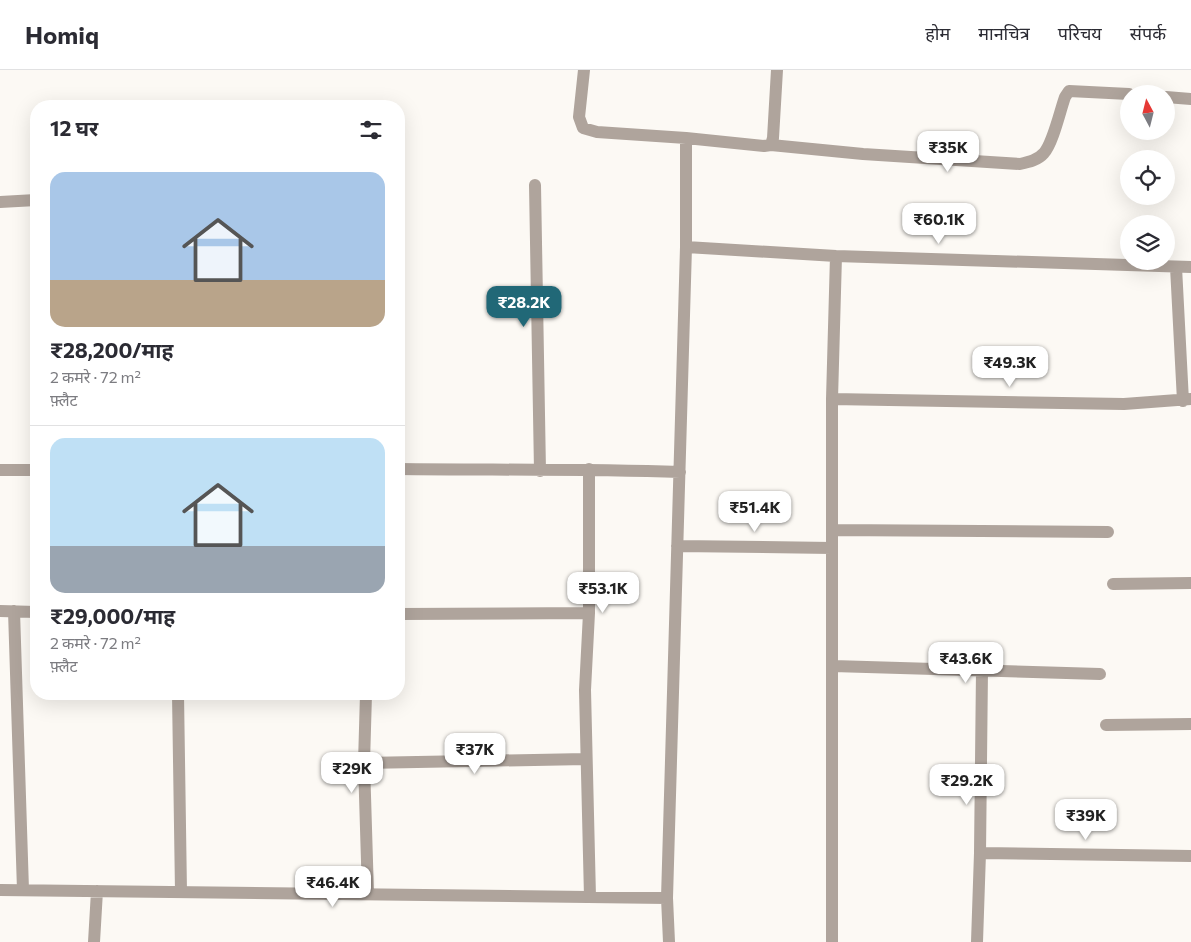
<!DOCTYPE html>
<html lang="hi">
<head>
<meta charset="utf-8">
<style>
	:root { --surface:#fff; --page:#f7f7f7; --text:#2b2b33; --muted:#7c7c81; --line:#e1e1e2; --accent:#216877 }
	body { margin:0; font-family:Commissioner,"Noto Sans Devanagari",sans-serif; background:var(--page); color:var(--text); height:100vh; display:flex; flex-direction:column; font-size:19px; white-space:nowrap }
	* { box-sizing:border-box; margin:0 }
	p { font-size:16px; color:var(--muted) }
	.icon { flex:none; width:28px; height:28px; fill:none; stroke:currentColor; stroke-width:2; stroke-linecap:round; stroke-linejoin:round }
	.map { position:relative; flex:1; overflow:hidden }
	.details { position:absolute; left:30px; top:30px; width:375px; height:600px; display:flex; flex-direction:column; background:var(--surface); border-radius:20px; box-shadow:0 5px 20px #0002 }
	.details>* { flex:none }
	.needle { width:32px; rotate:353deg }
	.tools { position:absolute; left:1120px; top:15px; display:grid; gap:10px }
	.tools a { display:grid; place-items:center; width:55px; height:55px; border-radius:50%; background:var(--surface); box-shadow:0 5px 20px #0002; font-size:25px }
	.price { position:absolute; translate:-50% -42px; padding:0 11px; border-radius:10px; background:#fff; color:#222; font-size:16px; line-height:32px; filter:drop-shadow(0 1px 2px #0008) }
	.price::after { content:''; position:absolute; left:50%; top:30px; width:15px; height:11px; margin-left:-8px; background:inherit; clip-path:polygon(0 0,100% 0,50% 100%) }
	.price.selected { background:var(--accent); color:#fff }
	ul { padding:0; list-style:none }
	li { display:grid; align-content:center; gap:10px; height:265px; padding:0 20px }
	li+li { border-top:1px solid var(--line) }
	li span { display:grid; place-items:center; height:155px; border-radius:15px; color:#555 }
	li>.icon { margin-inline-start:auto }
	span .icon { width:90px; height:90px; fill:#fffc; stroke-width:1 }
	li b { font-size:21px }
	h2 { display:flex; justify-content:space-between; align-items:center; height:60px; padding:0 20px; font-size:21px }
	header { display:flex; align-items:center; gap:30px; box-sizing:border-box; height:70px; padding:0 25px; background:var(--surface); border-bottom:1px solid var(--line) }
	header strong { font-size:24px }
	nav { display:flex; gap:28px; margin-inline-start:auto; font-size:18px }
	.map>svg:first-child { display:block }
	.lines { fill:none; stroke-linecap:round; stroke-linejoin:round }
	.street { stroke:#afa49c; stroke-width:12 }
</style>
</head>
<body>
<header>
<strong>Homiq</strong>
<nav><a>होम</a><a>मानचित्र</a><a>परिचय</a><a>संपर्क</a></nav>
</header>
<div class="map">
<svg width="1191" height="872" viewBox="0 0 1191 872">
	<rect width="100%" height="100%" fill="#fcf9f4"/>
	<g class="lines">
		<path class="street" d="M584,0L579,47L583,58L597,62L686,68L764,76L771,75L773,68L777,0
			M1166,27L1191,29
			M771,75L863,84L1020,94C1029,92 1038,90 1044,83C1053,73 1060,41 1065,27L1069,21L1129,24
			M535,115L540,401
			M0,132L36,130
			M686,177L836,186L1191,197
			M1176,197L1183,331
			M832,329L1124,334L1191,329
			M399,399C492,400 586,399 680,402
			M589,399V543L585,620L590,827
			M0,400H36
			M832,460L1108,462
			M677,476L832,478
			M1113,514L1191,513
			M0,541L36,542
			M14,541L23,820
			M399,544L589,543
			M833,596L1100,604
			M178,624L181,822
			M366,624L364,693L368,824
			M1106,655L1191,654
			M364,693L586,689
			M980,783L1191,786
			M0,820L667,828
			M94,872L97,821
			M669,872L667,828L686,177V68
			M832,872V329L836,186
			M977,872L980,783L982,600"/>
	</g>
</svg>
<div class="tools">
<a><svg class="needle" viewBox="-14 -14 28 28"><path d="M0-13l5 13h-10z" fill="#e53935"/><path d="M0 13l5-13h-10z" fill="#7c7c81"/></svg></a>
<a><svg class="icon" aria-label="locate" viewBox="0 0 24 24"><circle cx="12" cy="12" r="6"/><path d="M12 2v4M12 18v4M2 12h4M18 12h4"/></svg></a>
<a><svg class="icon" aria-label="layers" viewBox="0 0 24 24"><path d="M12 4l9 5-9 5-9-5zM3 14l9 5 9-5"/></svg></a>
</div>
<b class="price" style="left:948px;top:103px">₹35K</b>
<b class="price" style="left:939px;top:175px">₹60.1K</b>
<b class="price selected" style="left:524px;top:258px">₹28.2K</b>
<b class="price" style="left:1010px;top:318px">₹49.3K</b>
<b class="price" style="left:755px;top:463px">₹51.4K</b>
<b class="price" style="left:603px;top:544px">₹53.1K</b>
<b class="price" style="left:966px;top:614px">₹43.6K</b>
<b class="price" style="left:475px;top:705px">₹37K</b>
<b class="price" style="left:352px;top:724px">₹29K</b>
<b class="price" style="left:967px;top:736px">₹29.2K</b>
<b class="price" style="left:1086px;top:771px">₹39K</b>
<b class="price" style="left:333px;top:838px">₹46.4K</b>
<section class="details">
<h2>12 घर<svg class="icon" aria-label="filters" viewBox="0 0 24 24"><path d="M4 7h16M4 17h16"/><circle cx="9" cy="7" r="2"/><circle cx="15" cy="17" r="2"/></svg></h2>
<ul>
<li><span style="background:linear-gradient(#a9c7e8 70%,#b9a48a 0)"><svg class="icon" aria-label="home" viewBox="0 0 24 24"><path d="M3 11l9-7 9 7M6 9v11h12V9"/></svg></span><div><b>₹28,200/माह</b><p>2 कमरे · 72 m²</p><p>फ़्लैट</p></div></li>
<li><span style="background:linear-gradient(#bfe0f5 70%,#9aa5b1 0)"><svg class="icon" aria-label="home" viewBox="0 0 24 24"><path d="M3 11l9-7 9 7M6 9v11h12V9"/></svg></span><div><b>₹29,000/माह</b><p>2 कमरे · 72 m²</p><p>फ़्लैट</p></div></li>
</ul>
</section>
</div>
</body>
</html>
